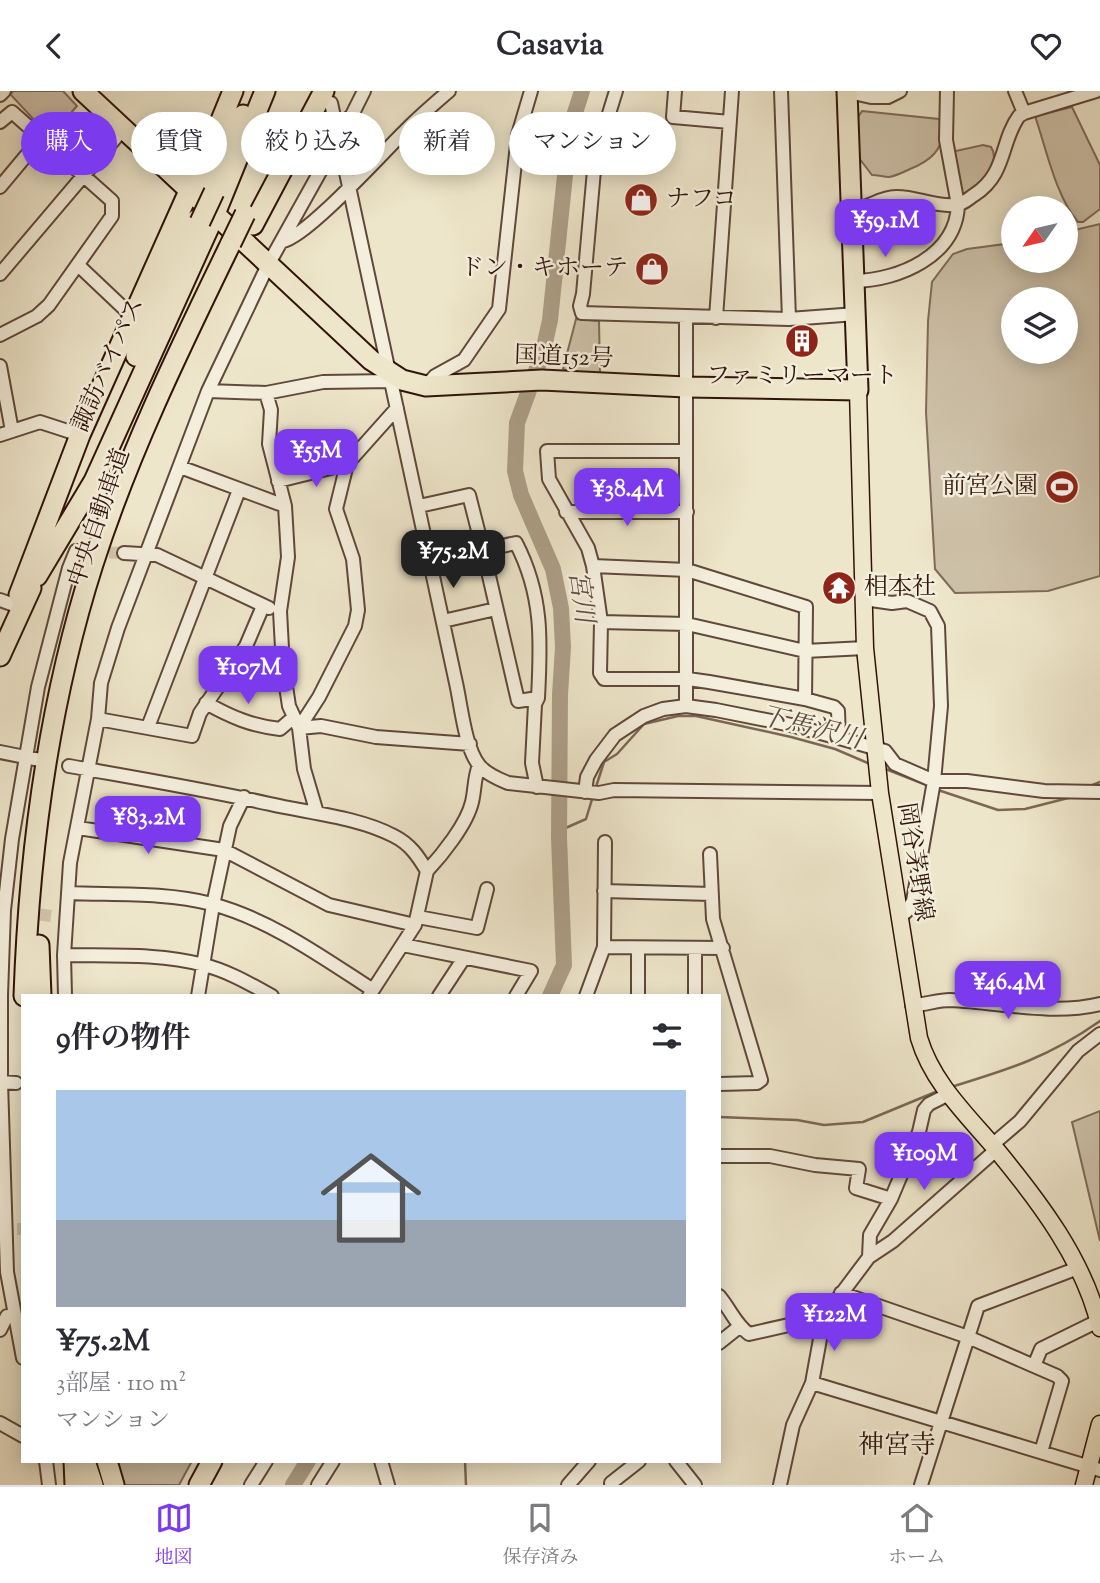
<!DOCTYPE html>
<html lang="ja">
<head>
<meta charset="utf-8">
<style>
	:root { --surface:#fff; --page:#f7f7f7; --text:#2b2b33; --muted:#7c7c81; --line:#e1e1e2; --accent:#7c3aed }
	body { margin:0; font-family:"Sorts Mill Goudy","Noto Serif JP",serif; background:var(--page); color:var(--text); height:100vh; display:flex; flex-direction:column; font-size:26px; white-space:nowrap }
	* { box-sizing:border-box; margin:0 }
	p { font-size:23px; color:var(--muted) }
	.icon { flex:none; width:38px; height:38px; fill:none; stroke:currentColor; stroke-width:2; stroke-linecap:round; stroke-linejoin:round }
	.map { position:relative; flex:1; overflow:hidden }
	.side { position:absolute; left:21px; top:903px; width:700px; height:469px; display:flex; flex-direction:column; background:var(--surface); border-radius:0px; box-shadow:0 4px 18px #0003 }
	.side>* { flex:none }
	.guide { position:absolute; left:21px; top:21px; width:700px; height:63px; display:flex; gap:14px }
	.needle { width:46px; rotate:236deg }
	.fabs { position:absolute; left:1001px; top:105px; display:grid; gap:14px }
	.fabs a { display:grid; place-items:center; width:77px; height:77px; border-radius:50%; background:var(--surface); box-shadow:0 4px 18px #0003; font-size:35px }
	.price { position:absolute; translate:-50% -60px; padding:0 16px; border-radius:14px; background:var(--accent); color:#fff; font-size:23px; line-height:46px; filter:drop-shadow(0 2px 4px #0008) }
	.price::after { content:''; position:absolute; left:50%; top:42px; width:21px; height:16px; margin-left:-10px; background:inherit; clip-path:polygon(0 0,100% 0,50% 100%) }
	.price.selected { background:#222; color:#fff }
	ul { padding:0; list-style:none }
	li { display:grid; align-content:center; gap:14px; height:371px; padding:0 35px }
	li+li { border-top:2px solid var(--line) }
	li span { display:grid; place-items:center; height:217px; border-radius:0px; color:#555 }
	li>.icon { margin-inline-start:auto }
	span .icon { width:126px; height:126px; fill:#fffc; stroke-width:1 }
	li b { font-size:30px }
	h2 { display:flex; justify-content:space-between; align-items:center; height:84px; padding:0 35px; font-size:30px }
	.pill { padding:0 24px; border-radius:32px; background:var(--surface); box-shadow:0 4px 18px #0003; font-size:24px; line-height:63px }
	.pill.selected { background:var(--accent); color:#fff }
	header { display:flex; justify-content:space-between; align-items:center; height:91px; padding:0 35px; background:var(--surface); font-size:32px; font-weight:700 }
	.menu { display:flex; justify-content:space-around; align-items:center; height:98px; border-top:2px solid var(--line); background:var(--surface); font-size:19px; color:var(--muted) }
	.menu a { display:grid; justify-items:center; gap:4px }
	.menu .selected { color:var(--accent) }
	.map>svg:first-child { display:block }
	.green { fill:#cec2aa; stroke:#7f6b5a; stroke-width:2; fill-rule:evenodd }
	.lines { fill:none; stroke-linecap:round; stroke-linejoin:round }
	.stream { stroke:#7b6756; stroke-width:2.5 }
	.river { stroke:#ad9f89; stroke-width:16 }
	.minor-tunnel { stroke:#d2c6ae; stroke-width:12; stroke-dasharray:12 6; stroke-linecap:butt }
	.minor-casing { stroke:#60483a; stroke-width:16 }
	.major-casing { stroke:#30140a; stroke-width:19 }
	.highway-casing { stroke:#30140a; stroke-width:23 }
	.minor { stroke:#f4efdd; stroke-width:12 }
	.major { stroke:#eee6cb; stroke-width:16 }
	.highway { stroke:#eee6cb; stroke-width:19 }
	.highway-bridge-casing { stroke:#30140a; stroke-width:23; stroke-linecap:butt }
	.highway-bridge { stroke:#eee6cb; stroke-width:19 }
	.labels { text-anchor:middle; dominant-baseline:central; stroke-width:5; stroke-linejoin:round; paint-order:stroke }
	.poi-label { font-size:24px; fill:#30140a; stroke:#f4efdd; text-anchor:start }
	.street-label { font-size:24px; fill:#30140a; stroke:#f4efdd }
	.water-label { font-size:26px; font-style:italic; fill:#624c3d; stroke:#f4efdd }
	.neighbourhood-label { font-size:26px; fill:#30140a; stroke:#f4efdd }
</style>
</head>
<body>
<header><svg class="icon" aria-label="back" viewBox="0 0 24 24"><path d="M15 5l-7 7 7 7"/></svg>Casavia<svg class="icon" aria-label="heart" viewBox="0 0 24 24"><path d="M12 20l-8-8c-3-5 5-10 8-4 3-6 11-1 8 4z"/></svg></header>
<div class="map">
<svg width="1100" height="1394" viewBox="0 0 1100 1394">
	<rect width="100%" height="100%" fill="#eee6cb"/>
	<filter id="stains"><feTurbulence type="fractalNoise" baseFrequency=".00286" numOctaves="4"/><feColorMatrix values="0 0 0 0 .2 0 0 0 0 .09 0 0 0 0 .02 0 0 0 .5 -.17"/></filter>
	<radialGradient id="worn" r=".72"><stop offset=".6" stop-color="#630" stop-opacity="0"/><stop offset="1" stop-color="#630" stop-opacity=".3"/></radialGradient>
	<path class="green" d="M14,0H63L77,15L50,46L10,3Z
		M1072,16L1100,74V118L1083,131H1078C1056,106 1046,57 1035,25Z
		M862,20L939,28C949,54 933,69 910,78C904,81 896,85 889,86C884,86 878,84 872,84L859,67L858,26Z
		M983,54L991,56C999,68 989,87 979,97C974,101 965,105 959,108L951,61Z
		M1100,133V485L1048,500L955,502L935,478L926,321L928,230L932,191L953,163L967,158L1013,152V170H1066V141ZM1013,208H1066V261H1013Z
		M576,228L599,230L600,283L571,281L563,278Z
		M1100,1020V1150L1072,1031Z
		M108,1370H192L179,1394H115Z"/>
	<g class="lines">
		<path class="stream" d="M883,677L929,695
			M1090,695L1100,691
			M595,699L604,671L617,663L644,633L678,625H696L791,646L835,658L870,673
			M938,699L998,719L1025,718L1076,705
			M561,739L586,728L593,705
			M951,996C1010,978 1049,966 1100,930
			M719,1026L797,1029L824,1034L863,1031L938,1000
			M465,1370L466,1394"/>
		<path class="river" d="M550,905L564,874L559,747L560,604L563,556L561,517L553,478L521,404L515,380L517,332L543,261L550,229L567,65L572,31L582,0
			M293,1394L308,1370"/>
		<path class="minor-tunnel" d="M91,461L124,462
			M22,821L51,825
			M17,1138H23"/>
		<g class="minor-casing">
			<path id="minor" d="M616,0L595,68L583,203L580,215L582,222L789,228L781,0
				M675,0L673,26L730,31
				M844,0L871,6H888L900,0
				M1015,0L1024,22
				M0,4L4,0
				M331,12L456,592C461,614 465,657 479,674C485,682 498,688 508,692L599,702L614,699L880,702
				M0,31L12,21L112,110V125L49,214L37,225L0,244
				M336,39L352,24L364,0
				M0,96L40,48
				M853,118C868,118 880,106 895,106C915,105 934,116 955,114C962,114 968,108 974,104C1007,83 1000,51 1019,25L1024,22L1096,0
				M283,150C308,145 385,59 408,37C421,24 435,12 449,0
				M78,174L134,227
				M0,183L123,38
				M855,190C899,189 956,165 958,114L946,49L947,0
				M716,227L732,0
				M789,228L856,223
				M0,275L12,340
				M426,295L435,285L464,269L499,218L518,44L531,0
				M208,300L266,302L323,291L391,290
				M266,302L271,319L269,353L285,415L288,466L280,520L283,576L289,615L299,637L304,678L317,722
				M0,344L40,331L80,344
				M686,360H547L549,388L588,457L593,475L601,531L600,582L604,588H688L709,591L805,608L834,616L838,620L839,647
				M180,376L285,415
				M278,390L347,373
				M419,415L469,404L483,459L516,452C543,504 541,550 538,607L535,613L532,672L537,696
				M566,421H687
				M483,459L518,610L538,607
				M124,462L157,464L269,517
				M593,475L687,479L806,516L805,608
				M864,508L892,512L907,510L930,520L938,535L941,615L934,690L913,810L907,820L899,827
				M0,509L17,515
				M443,530L496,518
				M601,531L687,533L805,560L865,557
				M206,612C231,626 252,635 280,638L294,626
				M686,615V225
				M98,628L192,645L200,622L246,555L263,515
				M148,636L239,399
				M299,637L319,606L355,535L358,519L353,468L336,418L347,373L397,317
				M299,637L321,635L376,646L470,653
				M0,661L40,669
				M69,675C136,687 203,698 270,713C309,722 358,726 394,745C410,753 418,765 427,780L415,834L369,905
				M585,701L587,686L596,669L615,644L644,625L663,618L686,615L716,619L791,634L839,647L885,660L895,673L934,690H967L1044,700L1100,701
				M78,737L224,759L329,814L415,834
				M710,763L713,828L761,989L757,992L719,993
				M427,780C442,764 467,733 472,711C475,699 474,687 479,674
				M604,800L711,803
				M68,802C116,804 165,801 212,813C271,829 322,866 373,899
				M418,826L477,837L487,798
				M403,854L531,880L516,905
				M604,856L723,857
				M638,857V905
				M695,857V905
				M64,864C110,865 159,862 204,874C228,880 250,893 272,905
				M65,905L64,864L70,772L98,628L101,592L118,537L208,300L268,174L331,61L340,53
				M198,905L213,814L230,735L244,706
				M439,905L464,867
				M586,905L604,856L605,751
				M912,914C925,914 937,909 950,909C1000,911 1051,925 1100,913
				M0,991L16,992
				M992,1054L1020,1030L1078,960L1100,943
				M719,1065H770L815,1074L859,1078L856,1097L891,1108
				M869,1166L870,1144L891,1108L919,1041L924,1019L929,1013L949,1003
				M841,1202L968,1246L1034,1275L1041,1258L1098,1230
				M719,1205C730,1218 736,1234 749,1243L824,1226
				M0,1239L7,1225
				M719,1252L739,1236
				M23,1267L7,1181L1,991V904L4,819L12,748L38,596L69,477L76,460H87
				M1034,1275L1057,1285L1062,1290L1041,1361
				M812,1292L1100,1379
				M0,1332L23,1345
				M46,1370L49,1394
				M381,1370L388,1394
				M676,1370L695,1394
				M611,1392L639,1370
				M251,1394L266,1370
				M318,1394L333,1370
				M568,1394L589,1370
				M780,1394L793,1334L812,1292L824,1226L869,1166L893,1150L996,1059
				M921,1394L978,1215L1078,1177"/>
		</g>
		<g class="major-casing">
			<path id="major" d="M858,299L865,557L880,702L919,947C932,991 966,1023 995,1057C1038,1109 1085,1170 1100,1237
				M1084,1394L1100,1333"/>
		</g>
		<g class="highway-casing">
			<path id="highway" d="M83,0L371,269L402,289L426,295L542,289L686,296L858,299L847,0
				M209,100L243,24
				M253,134L324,0
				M136,265L197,128
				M37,485L94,390L215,123L265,0
				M21,507L19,504L80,344L189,100L201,78L233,0
				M0,565L31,497
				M39,854L41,905
				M24,905C29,759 49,611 93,473C129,361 180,257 231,152
				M74,1370L75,1394
				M85,1370L93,1394
				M107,1370L114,1394
				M199,1394L212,1370"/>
		</g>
		<use href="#minor" class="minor"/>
		<use href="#major" class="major"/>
		<use href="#highway" class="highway"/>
		<g class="highway-bridge-casing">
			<path id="highway-bridge" d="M200,131L214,101
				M231,152L245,123"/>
		</g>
		<use href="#highway-bridge" class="highway-bridge"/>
	</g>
	<defs>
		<g id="shop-disc" transform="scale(1.75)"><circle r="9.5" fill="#8f2418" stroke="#f4efdd"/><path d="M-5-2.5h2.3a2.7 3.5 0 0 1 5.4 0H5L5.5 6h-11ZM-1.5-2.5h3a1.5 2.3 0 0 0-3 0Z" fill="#fff"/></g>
		<g id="building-disc" transform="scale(1.75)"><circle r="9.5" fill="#8f2418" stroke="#f4efdd"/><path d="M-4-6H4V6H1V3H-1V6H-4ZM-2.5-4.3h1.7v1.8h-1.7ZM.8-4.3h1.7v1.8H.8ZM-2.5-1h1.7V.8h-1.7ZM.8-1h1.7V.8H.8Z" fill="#fff"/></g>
		<g id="stadium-disc" transform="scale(1.75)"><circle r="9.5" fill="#8f2418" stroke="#f4efdd"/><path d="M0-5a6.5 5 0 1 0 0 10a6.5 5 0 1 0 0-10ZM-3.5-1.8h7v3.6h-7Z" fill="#fff"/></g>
		<g id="temple-disc" transform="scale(1.75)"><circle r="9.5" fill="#8f2418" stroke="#f4efdd"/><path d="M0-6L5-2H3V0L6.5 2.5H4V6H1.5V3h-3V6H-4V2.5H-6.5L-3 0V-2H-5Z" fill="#fff"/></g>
	</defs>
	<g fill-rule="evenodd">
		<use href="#shop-disc" x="641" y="109"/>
		<use href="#shop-disc" x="652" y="178"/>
		<use href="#building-disc" x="802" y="250"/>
		<use href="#stadium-disc" x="1062" y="396"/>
		<use href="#temple-disc" x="839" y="497"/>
	</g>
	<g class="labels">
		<g class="poi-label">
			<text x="666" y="109">ナフコ</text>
			<text x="628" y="178" text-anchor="end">ドン・キホーテ</text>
			<text x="802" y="286" text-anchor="middle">ファミリーマート</text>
			<text x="1038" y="396" text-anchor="end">前宮公園</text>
			<text x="864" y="497">相本社</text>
		</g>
		<g class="street-label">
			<text transform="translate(564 267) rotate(2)">国道152号</text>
			<text transform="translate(109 274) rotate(-66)">諏訪バイパス</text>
			<text transform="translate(100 427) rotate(-71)">中央自動車道</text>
			<text transform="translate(914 771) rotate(81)">岡谷茅野線</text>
		</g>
		<g class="water-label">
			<text transform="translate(580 506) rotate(82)">宮川</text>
			<text transform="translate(811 638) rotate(14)">下馬沢川</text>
		</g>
		<g class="neighbourhood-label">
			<text x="897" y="1355">神宮寺</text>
		</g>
	</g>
	<rect width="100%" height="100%" filter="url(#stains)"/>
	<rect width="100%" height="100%" fill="url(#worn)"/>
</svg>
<div class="fabs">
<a><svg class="needle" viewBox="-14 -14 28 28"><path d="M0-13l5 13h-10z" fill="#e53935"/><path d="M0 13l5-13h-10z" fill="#7c7c81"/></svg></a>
<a><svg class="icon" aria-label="layers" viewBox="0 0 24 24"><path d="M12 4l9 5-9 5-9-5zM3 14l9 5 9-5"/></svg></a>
</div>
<b class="price" style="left:885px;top:168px">¥59.1M</b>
<b class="price" style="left:316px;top:398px">¥55M</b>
<b class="price" style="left:627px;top:437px">¥38.4M</b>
<b class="price selected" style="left:453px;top:499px">¥75.2M</b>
<b class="price" style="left:248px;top:615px">¥107M</b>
<b class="price" style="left:148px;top:765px">¥83.2M</b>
<b class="price" style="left:1008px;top:930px">¥46.4M</b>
<b class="price" style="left:924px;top:1101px">¥109M</b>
<b class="price" style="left:834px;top:1262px">¥122M</b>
<div class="guide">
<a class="pill selected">購入</a>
<a class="pill">賃貸</a>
<a class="pill">絞り込み</a>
<a class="pill">新着</a>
<a class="pill">マンション</a>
</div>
<section class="side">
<h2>9件の物件<svg class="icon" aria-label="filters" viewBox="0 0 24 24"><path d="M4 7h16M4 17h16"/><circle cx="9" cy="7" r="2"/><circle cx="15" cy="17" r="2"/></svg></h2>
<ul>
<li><span style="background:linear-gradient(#a9c7e8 60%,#9aa5b1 0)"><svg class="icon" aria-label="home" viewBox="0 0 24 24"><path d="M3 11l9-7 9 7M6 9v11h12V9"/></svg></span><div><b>¥75.2M</b><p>3部屋 · 110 m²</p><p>マンション</p></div></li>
</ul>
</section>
</div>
<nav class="menu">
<a class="selected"><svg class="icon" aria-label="map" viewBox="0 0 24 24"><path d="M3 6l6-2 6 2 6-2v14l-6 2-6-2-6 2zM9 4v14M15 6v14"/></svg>地図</a>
<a><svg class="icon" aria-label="saved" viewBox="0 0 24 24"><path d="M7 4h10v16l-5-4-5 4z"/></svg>保存済み</a>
<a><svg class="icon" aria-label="home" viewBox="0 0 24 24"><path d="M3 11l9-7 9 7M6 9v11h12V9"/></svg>ホーム</a>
</nav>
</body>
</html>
